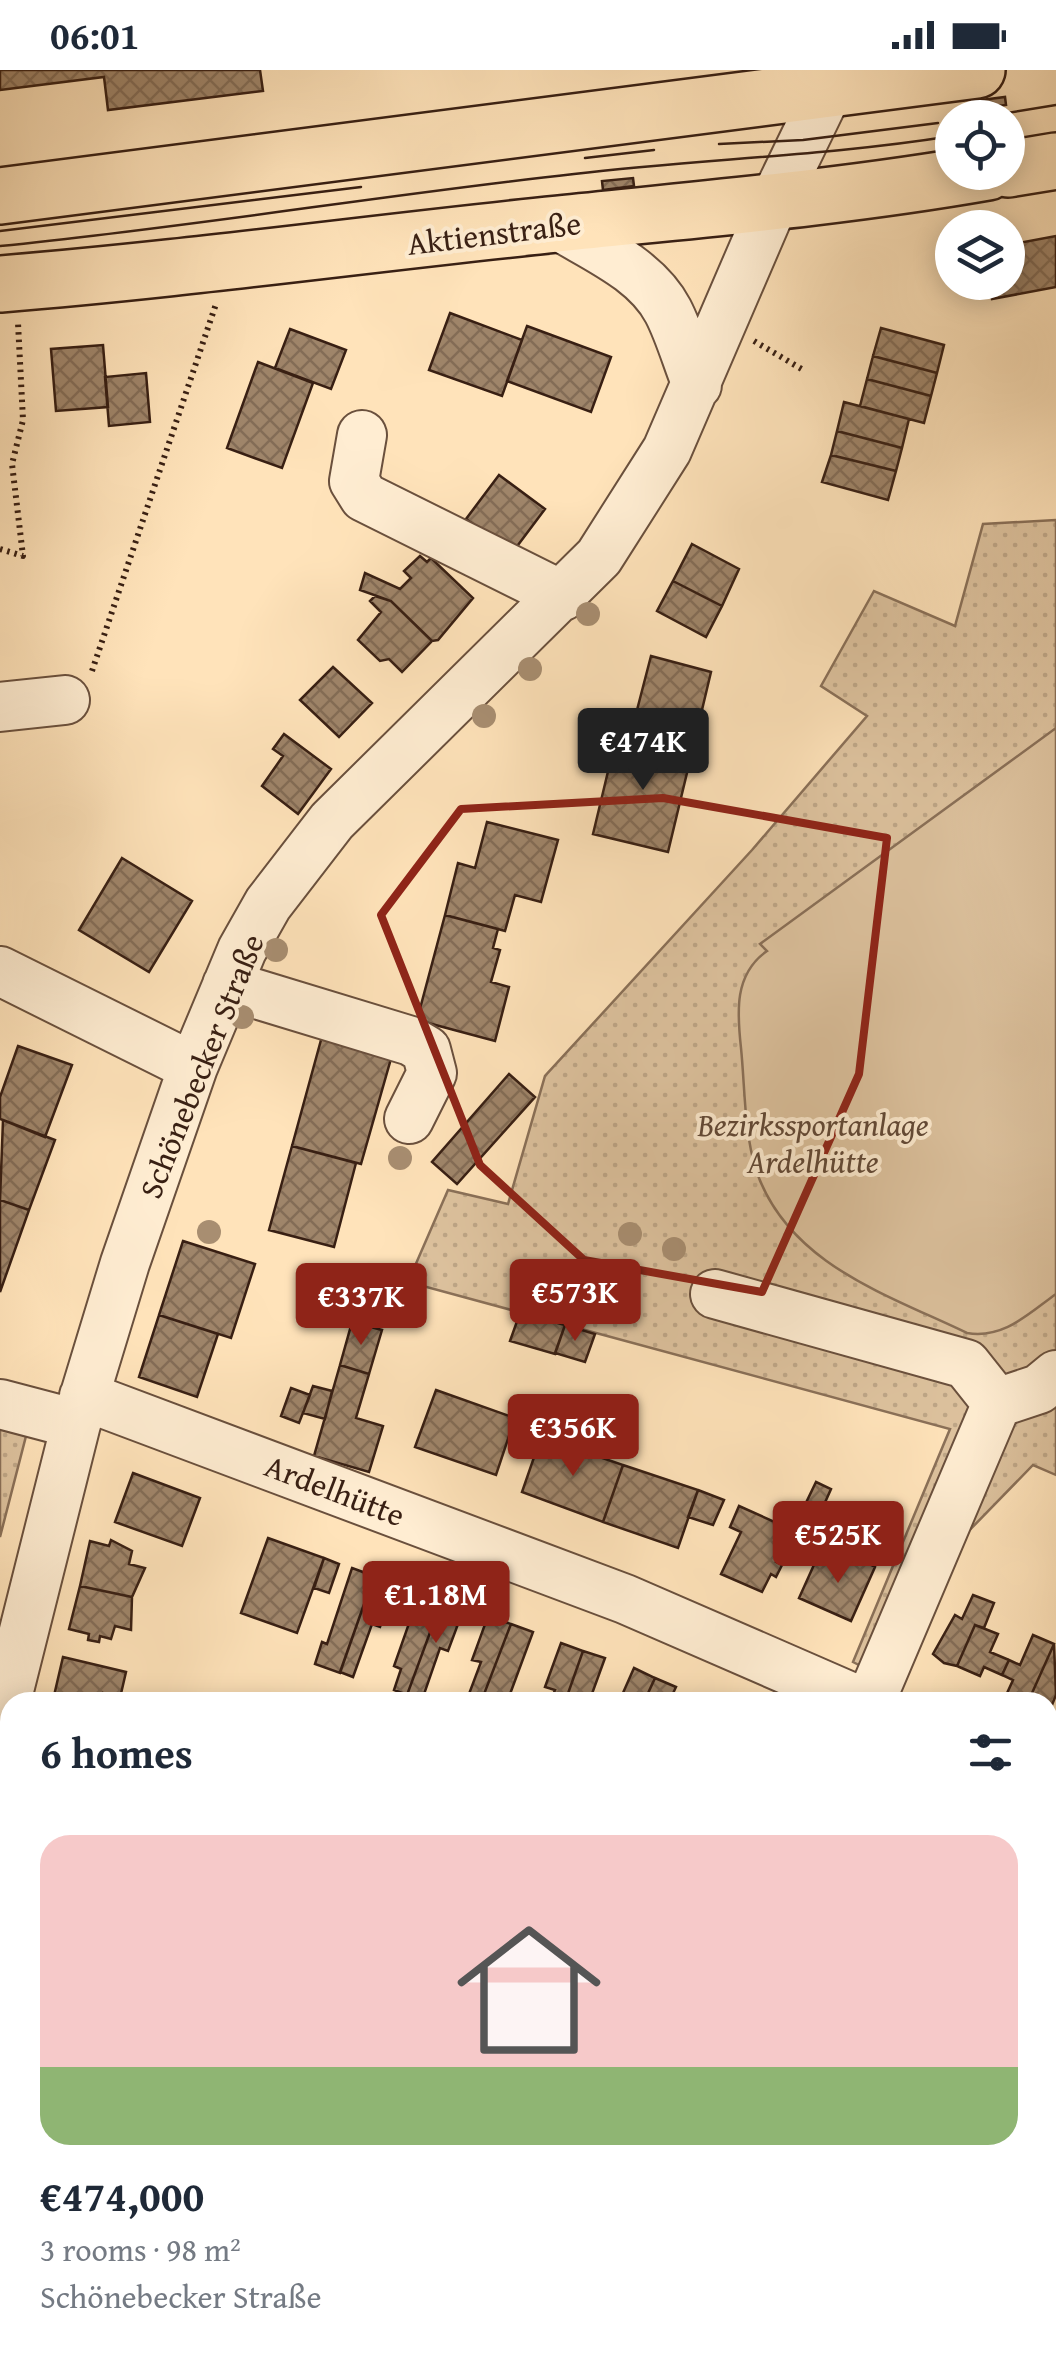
<!DOCTYPE html>
<html lang="en">
<head>
<meta charset="utf-8">
<style>
	:root { --surface:#fff; --page:#f2f2f3; --text:#1f2937; --muted:#747a83; --accent:#8f2418 }
	body { margin:0; font-family:"Gentium Book Plus",serif; background:var(--page); color:var(--text); height:100vh; display:flex; flex-direction:column; font-size:38px; white-space:nowrap }
	* { box-sizing:border-box; margin:0 }
	p { font-size:32px; color:var(--muted) }
	.icon { flex:none; width:55px; height:55px; fill:none; stroke:currentColor; stroke-width:2; stroke-linecap:round; stroke-linejoin:round }
	.map { position:relative; flex:1; overflow:hidden }
	.panel { position:absolute; left:0px; top:1622px; width:1058px; height:672px; display:flex; flex-direction:column; background:var(--surface); border-radius:30px 30px 0 0; box-shadow:0 5px 25px #0003 }
	.panel>* { flex:none }
	.buttons { position:absolute; left:935px; top:30px; display:grid; gap:20px }
	.buttons a { display:grid; place-items:center; width:90px; height:90px; border-radius:50%; background:var(--surface); box-shadow:0 5px 25px #0003; font-size:50px }
	.price { position:absolute; translate:-50% -85px; padding:0 22px; border-radius:10px; background:var(--accent); color:#fff; font-size:32px; line-height:65px; filter:drop-shadow(0 2px 5px #0008) }
	.price::after { content:''; position:absolute; left:50%; top:60px; width:30px; height:22px; margin-left:-15px; background:inherit; clip-path:polygon(0 0,100% 0,50% 100%) }
	.price.on { background:#222; color:#fff }
	ul { padding:0; list-style:none }
	li { display:grid; align-content:center; gap:20px; height:530px; padding:0 40px }
	li span { display:grid; place-items:center; height:310px; border-radius:30px; color:#555 }
	li>.icon { margin-inline-start:auto }
	span .icon { width:180px; height:180px; fill:#fffc; stroke-width:1 }
	li b { font-size:42px }
	h2 { display:flex; justify-content:space-between; align-items:center; height:120px; padding:0 40px; font-size:42px }
	.status { display:flex; justify-content:space-between; align-items:center; height:70px; padding:0 50px; background:var(--surface); direction:ltr }
	.status svg { height:28px; fill:currentColor }
	.map>svg:first-child { display:block }
	.grass { fill:url(#grass-dots); stroke:#8a7058; stroke-width:2.5 }
	.pitch { fill:#ddc29e; stroke:#8a7058; stroke-width:2.5 }
	.building { fill:url(#building-cross-hatch); stroke:#381f13; stroke-width:2.5 }
	.lines { fill:none; stroke-linecap:round; stroke-linejoin:round }
	.minor-casing { stroke:#6a503d; stroke-width:52 }
	.major-casing { stroke:#381f13; stroke-width:60 }
	.path { stroke:#381f13; stroke-width:6; stroke-dasharray:2.5 5; stroke-linecap:butt }
	.minor { stroke:#ffedd2; stroke-width:48 }
	.major { stroke:#ffe3ba; stroke-width:55 }
	.tram { stroke:#381f13; stroke-width:2.5 }
	.tree { fill:#a88e71 }
	.marked { fill:none; stroke:#8f2418; stroke-width:8; stroke-linejoin:round }
	.labels { text-anchor:middle; dominant-baseline:central; stroke-width:8; stroke-linejoin:round; paint-order:stroke }
	.street-label { font-size:32px; fill:#381f13; stroke:#ffedd2 }
	.park-label { font-size:32px; font-style:italic; fill:#614836; stroke:#ffedd2 }
</style>
</head>
<body>
<div class="status"><b>06:01</b><svg viewBox="0 0 49 12"><path d="M0 12V9h3v3zM5 12V6h3v6zM10 12V3h3v9zM15 12V0h3v12zM26 1h20v11H26zM47 4h2v5h-2z"/></svg></div>
<div class="map">
<svg width="1056" height="2294" viewBox="0 0 1056 2294">
	<defs>
		<pattern id="grass-dots" width="8" height="8" patternUnits="userSpaceOnUse" patternTransform="scale(2.5)"><rect width="8" height="8" fill="#ddc29e"/><path d="M2 2h.1M6 6h.1" fill="none" stroke="#bea687" stroke-width="1.8" stroke-linecap="round"/></pattern>
		<pattern id="building-cross-hatch" width="8" height="8" patternUnits="userSpaceOnUse" patternTransform="scale(2.5)"><rect width="8" height="8" fill="#9f856a"/><path d="M0 0l8 8M0 8l8-8" fill="none" stroke="#836c56"/></pattern>
	</defs>
	<rect width="100%" height="100%" fill="#ffe3ba"/>
	<filter id="stains"><feTurbulence type="fractalNoise" baseFrequency=".002" numOctaves="4"/><feColorMatrix values="0 0 0 0 .2 0 0 0 0 .09 0 0 0 0 .02 0 0 0 .5 -.17"/></filter>
	<radialGradient id="worn" r=".72"><stop offset=".6" stop-color="#630" stop-opacity="0"/><stop offset="1" stop-color="#630" stop-opacity=".3"/></radialGradient>
	<path class="grass" d="M1056,450V1405L1033,1395L959,1471L898,1615L853,1592L950,1359L408,1212L448,1120L508,1134L545,1006L752,780L867,646L821,616L874,521L955,556L983,454Z
		M1,1359L26,1366L0,1467V1361Z"/>
	<path class="pitch" d="M1056,658V1224C1028,1244 1004,1269 967,1263C886,1224 788,1194 756,1100C744,1062 745,1017 741,978C737,942 734,904 767,881L760,874Z"/>
	<path class="building" d="M0,0H260L263,21L108,40L104,7L0,20Z
		M1005,27L1006,35L974,39L973,31Z
		M633,108L634,116L603,120L602,111Z
		M1056,166V217L992,229L989,212H1008V175Z
		M450,243L522,270L502,326L429,300Z
		M527,256L611,287L591,342L507,311Z
		M881,258L944,275L937,303L873,286Z
		M290,259L346,280L331,319L275,298Z
		M103,275L108,337L56,341L51,279Z
		M873,286L937,303L931,326L867,309Z
		M258,292L313,313L282,398L227,378Z
		M146,303L150,352L109,356L105,307Z
		M867,309L931,326L924,353L860,336Z
		M844,332L909,349L902,378L837,361Z
		M837,361L902,378L896,401L831,385Z
		M831,385L896,401L888,430L822,412Z
		M499,405L545,439L512,483L466,449Z
		M692,474L739,499L722,536L673,511Z
		M420,486L427,492L431,488L473,528L438,570L432,571L391,531L360,520L365,503L400,519L411,508L404,501Z
		M673,511L722,536L706,567L657,541Z
		M375,526L391,531L432,571L402,602L389,589L380,591L358,570L381,542L370,531Z
		M651,586L711,602L692,682L630,667Z
		M333,597L372,633L339,667L300,630Z
		M284,664L331,699L298,744L262,716L283,686L273,679Z
		M617,664L692,682L668,782L593,764Z
		M487,752L558,770L541,832L515,825L505,861L445,845L458,793L475,798Z
		M122,788L192,831L149,902L79,860Z
		M445,845L498,859L493,878L500,880L491,912L509,917L495,971L417,950Z
		M324,959L394,978L361,1094L292,1076Z
		M18,976L72,995L45,1067L0,1049V1027Z
		M509,1004L535,1027L457,1114L432,1092Z
		M3,1050L55,1070L29,1140L0,1130Z
		M292,1076L356,1093L334,1177L269,1160Z
		M0,1130L29,1140L0,1222Z
		M183,1171L255,1194L231,1268L159,1245Z
		M520,1243L565,1255L555,1284L510,1271Z
		M159,1245L218,1264L197,1327L139,1307Z
		M352,1252L382,1260L369,1304L340,1295Z
		M565,1255L595,1264L585,1292L555,1283Z
		M340,1295L369,1304L356,1348L383,1356L369,1402L314,1386Z
		M313,1316L332,1321L325,1349L303,1343Z
		M291,1318L310,1325L299,1353L281,1346Z
		M436,1320L515,1348L496,1405L415,1377Z
		M541,1367L623,1395L603,1452L522,1422Z
		M623,1395L698,1420L678,1478L603,1452Z
		M133,1403L200,1428L182,1476L115,1452Z
		M816,1412L831,1419L818,1448L802,1441Z
		M698,1420L724,1430L713,1455L688,1447Z
		M739,1436L797,1462L787,1482L782,1479L776,1492L782,1495L776,1507L771,1504L762,1522L721,1504L741,1462L730,1457Z
		M268,1468L324,1488L297,1563L241,1543Z
		M111,1470L132,1481L129,1494L145,1498L132,1527L80,1516L90,1471L109,1476Z
		M849,1484L875,1497L851,1551L799,1528L818,1486L843,1497Z
		M324,1488L339,1494L329,1523L314,1518Z
		M352,1498L374,1506L340,1603L315,1594L322,1572L327,1574Z
		M374,1506L396,1513L380,1557L372,1554L353,1607L340,1602Z
		M80,1516L132,1527L131,1560L115,1556L111,1569L100,1566L99,1572L88,1570L89,1564L69,1559Z
		M420,1522L442,1530L407,1625L394,1620L401,1599L394,1596Z
		M973,1525L994,1533L984,1558L975,1555L957,1596L944,1593L933,1584L955,1545L962,1549Z
		M442,1530L464,1538L448,1581L440,1578L422,1630L407,1625Z
		M488,1546L511,1554L481,1632H466L481,1592L472,1590Z
		M511,1554L533,1562L513,1616L507,1632H481Z
		M975,1555L998,1564L990,1582L1009,1590L1002,1605L984,1597L980,1606L957,1596Z
		M1033,1565L1054,1574L1028,1632H1003L1013,1610L1002,1605L1009,1590L1020,1595Z
		M561,1573L583,1581L565,1632H550L555,1620L545,1617Z
		M1054,1574L1056,1625L1048,1645V1632H1028Z
		M583,1581L605,1588L589,1632H565Z
		M63,1587L126,1602L120,1628L103,1623L101,1632L53,1630Z
		M634,1598L655,1608L644,1632H619Z
		M655,1608L676,1617L669,1632H644Z
		M1056,1858V1888L1048,1884V1861L1053,1864Z
		M0,1910L10,1912V2002L0,2000Z
		M10,2114V2156L0,2157V2116Z
		M1056,2132V2178L1048,2174V2151Z
		M10,2191V2240L0,2241V2192Z
		M22,2285H62L65,2294H9L8,2290Z
		M564,2285H593L601,2289L599,2294H576L562,2288Z
		M888,2285H923L919,2294H884Z"/>
	<g class="lines">
		<g class="minor-casing">
			<path id="minor" d="M556,154C595,178 646,199 668,241C680,264 687,291 697,315
				M362,365L354,411L364,427L563,526
				M0,637L65,630
				M0,901L193,997
				M227,915L411,971L426,980L432,1003L409,1049
				M715,1224L966,1294L997,1333L870,1632
				M84,1326L625,1529L862,1632
				M997,1333L1039,1319L1056,1305
				M0,1334L76,1354
				M0,1656L76,1354L125,1193L193,997L242,880L268,834L332,751L599,487L667,380L773,134L838,0
				M1048,1714L1056,1718
				M0,1849L10,1853
				M1048,2272L1056,2275
				M827,2294L831,2285"/>
		</g>
		<g class="major-casing">
			<path id="major" d="M1008,99L1056,91
				M0,126L977,0
				M0,214C187,199 372,173 558,154C702,139 845,127 988,102"/>
		</g>
		<path class="path" d="M754,271L805,301
			M0,479L23,486L12,394L23,350L18,253
			M92,601L216,234
			M1048,1982L1056,1986"/>
		<use href="#minor" class="minor"/>
		<use href="#major" class="major"/>
		<path class="tram" d="M977,48L1056,35
			M719,74L803,70L938,53
			M585,88L654,80
			M0,161L361,117
			M0,176C192,157 382,125 574,104C700,89 827,86 952,66"/>
	</g>
	<g class="tree">
		<circle cx="588" cy="544" r="12"/>
		<circle cx="530" cy="599" r="12"/>
		<circle cx="484" cy="646" r="12"/>
		<circle cx="276" cy="880" r="12"/>
		<circle cx="242" cy="947" r="12"/>
		<circle cx="400" cy="1088" r="12"/>
		<circle cx="209" cy="1162" r="12"/>
		<circle cx="630" cy="1164" r="12"/>
		<circle cx="674" cy="1179" r="12"/>
	</g>
	<path class="marked" d="M663,728L887,768L859,1004L762,1222L584,1190L480,1095L381,845L461,739Z"/>
	<g class="labels">
		<g class="street-label">
			<text transform="translate(494 163) rotate(-7)">Aktienstraße</text>
			<text transform="translate(201 996) rotate(-68)">Schönebecker Straße</text>
			<text transform="translate(335 1420) rotate(21)">Ardelhütte</text>
		</g>
		<g class="park-label">
			<text x="813" y="1054">Bezirkssportanlage<tspan x="813" dy="37">Ardelhütte</tspan></text>
		</g>
	</g>
	<rect width="100%" height="100%" filter="url(#stains)"/>
	<rect width="100%" height="100%" fill="url(#worn)"/>
</svg>
<div class="buttons">
<a><svg class="icon" aria-label="locate" viewBox="0 0 24 24"><circle cx="12" cy="12" r="6"/><path d="M12 2v4M12 18v4M2 12h4M18 12h4"/></svg></a>
<a><svg class="icon" aria-label="layers" viewBox="0 0 24 24"><path d="M12 4l9 5-9 5-9-5zM3 14l9 5 9-5"/></svg></a>
</div>
<b class="price on" style="left:643px;top:723px">€474K</b>
<b class="price" style="left:575px;top:1274px">€573K</b>
<b class="price" style="left:361px;top:1278px">€337K</b>
<b class="price" style="left:573px;top:1409px">€356K</b>
<b class="price" style="left:838px;top:1516px">€525K</b>
<b class="price" style="left:436px;top:1576px">€1.18M</b>
<section class="panel">
<h2>6 homes<svg class="icon" aria-label="filters" viewBox="0 0 24 24"><path d="M4 7h16M4 17h16"/><circle cx="9" cy="7" r="2"/><circle cx="15" cy="17" r="2"/></svg></h2>
<ul>
<li><span style="background:linear-gradient(#f6c9c9 75%,#8fb573 0)"><svg class="icon" aria-label="home" viewBox="0 0 24 24"><path d="M3 11l9-7 9 7M6 9v11h12V9"/></svg></span><div><b>€474,000</b><p>3 rooms · 98 m²</p><p>Schönebecker Straße</p></div></li>
</ul>
</section>
</div>
</body>
</html>
